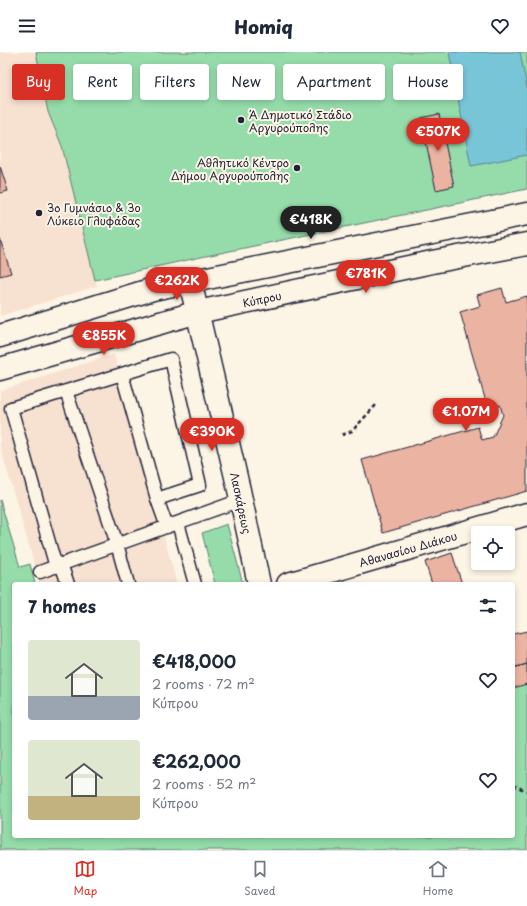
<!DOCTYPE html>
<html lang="en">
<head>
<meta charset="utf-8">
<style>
	:root { --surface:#fff; --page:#f6f6f7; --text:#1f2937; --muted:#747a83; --line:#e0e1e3; --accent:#d93025 }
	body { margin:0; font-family:"Playpen Sans",sans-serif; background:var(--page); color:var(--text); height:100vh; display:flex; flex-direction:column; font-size:15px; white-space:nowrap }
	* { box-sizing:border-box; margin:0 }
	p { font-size:13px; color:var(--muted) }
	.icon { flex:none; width:22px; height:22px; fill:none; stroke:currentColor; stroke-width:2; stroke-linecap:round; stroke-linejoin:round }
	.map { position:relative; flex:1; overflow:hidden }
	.drawer { position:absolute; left:12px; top:530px; width:503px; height:256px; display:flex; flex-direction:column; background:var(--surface); border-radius:4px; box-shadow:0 2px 6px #0003 }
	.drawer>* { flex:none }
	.banner { position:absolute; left:12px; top:12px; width:503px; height:36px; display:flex; gap:8px }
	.buttons { position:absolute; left:471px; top:474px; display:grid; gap:8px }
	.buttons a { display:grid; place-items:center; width:44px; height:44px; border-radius:4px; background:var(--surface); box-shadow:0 2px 6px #0003; font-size:20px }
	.price { position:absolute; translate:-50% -34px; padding:0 9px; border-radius:14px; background:var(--accent); color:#fff; font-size:13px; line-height:26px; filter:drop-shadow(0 1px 2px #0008) }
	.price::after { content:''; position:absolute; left:50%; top:24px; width:12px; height:9px; margin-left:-6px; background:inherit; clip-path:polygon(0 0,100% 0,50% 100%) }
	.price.selected { background:#222; color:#fff }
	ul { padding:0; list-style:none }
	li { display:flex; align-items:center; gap:12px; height:100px; padding:0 16px }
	li span { display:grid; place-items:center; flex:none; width:112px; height:80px; border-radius:4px; color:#555 }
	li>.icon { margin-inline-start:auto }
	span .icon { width:48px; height:48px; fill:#fffc; stroke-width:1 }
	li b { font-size:17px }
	h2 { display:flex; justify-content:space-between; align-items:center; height:48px; padding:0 16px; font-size:17px }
	.pill { padding:0 14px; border-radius:4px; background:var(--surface); box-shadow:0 2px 6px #0003; font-size:14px; line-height:36px }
	.pill.selected { background:var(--accent); color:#fff }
	header { display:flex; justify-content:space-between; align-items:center; height:52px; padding:0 16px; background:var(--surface); font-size:18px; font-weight:800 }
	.tabs { display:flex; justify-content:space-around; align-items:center; height:56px; border-top:1px solid var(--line); background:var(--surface); font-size:11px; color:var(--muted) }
	.tabs a { display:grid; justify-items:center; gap:2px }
	.tabs .selected { color:var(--accent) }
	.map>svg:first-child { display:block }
	.built { fill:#f7e1d1 }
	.green { fill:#95dcaa; stroke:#5c7f72 }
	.water { fill:#79c5d8; stroke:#568499 }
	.building { fill:#ebb3a2; stroke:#22223b }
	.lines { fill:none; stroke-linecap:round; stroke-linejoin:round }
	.service-casing { stroke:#22223b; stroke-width:15 }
	.minor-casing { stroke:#22223b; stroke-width:25 }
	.secondary-casing { stroke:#22223b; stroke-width:25 }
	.path { stroke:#22223b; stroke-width:2.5; stroke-dasharray:4 3; stroke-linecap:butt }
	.service { stroke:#fcf5e5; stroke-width:12 }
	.minor { stroke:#fcf5e5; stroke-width:22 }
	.secondary { stroke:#fcf5e5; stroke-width:22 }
	.poi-dot { fill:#22223b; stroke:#fcf5e5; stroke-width:1.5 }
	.labels { text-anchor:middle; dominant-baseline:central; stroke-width:4; stroke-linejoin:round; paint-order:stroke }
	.poi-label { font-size:11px; fill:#22223b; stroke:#fcf5e5; text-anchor:start }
	.street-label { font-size:11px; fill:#22223b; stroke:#fcf5e5 }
</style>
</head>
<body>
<header><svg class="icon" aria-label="menu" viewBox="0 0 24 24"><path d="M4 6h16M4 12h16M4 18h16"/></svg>Homiq<svg class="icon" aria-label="heart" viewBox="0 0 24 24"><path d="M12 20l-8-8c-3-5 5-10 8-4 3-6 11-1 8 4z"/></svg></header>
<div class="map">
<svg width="527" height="798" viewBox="0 0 527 798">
	<rect width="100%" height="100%" fill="#fcf5e5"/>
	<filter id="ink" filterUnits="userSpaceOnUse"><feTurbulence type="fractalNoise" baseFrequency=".025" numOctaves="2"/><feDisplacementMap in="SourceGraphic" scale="8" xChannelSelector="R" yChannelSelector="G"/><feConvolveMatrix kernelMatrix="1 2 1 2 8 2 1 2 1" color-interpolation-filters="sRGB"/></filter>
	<g filter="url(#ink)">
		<path class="built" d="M0,0H36L48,60L62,94L97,234L0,264Z
			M114,302L177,532H40L0,394V339Z"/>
		<path class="green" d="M36,0H527V137L206,204L95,228L62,94L48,60Z
			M0,448L20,515L30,512L35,532H14V784H513V616L527,612V798H0Z
			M227,472L243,532H215L202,481Z"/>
		<path class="water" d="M449,0H520L527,36V103L471,114Z"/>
		<path class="building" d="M439,62L454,134L436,138L421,66Z
			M0,114L8,139L0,141Z
			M0,187L11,221L0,224Z
			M502,236L506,250L527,244V439L383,481L362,408L478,375L482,388L493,385L503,363L500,353L488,357L460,260L480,254L477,243Z
			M452,501L462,532H432L425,510Z
			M527,579V612L513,616V582Z
			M527,612V632L513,636V616Z"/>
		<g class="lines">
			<g class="service-casing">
				<path id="service" d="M122,322L157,447L167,475
					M66,339L117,492L128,532
					M178,471L195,532
					M61,512L68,532
					M56,515L11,356L171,307L200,433L157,447
					M40,520L241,448"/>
			</g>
			<g class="minor-casing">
				<path id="minor" d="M190,229L239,438L259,532
					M288,532L527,462"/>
			</g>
			<g class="secondary-casing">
				<path id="secondary" d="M0,284L153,237L527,162
					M0,317L198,260L432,210L527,192"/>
			</g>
			<path class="path" d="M342,383L352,379L377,352
				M513,733L527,739"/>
			<use href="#service" class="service"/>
			<use href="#minor" class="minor"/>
			<use href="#secondary" class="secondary"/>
		</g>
	</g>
	<g class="poi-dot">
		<circle cx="241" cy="68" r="4"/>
		<circle cx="297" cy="116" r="4"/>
		<circle cx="39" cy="161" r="4"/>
	</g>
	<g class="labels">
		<g class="poi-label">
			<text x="249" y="62">Α΄ Δημοτικό Στάδιο<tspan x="249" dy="13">Αργυρούπολης</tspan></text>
			<text x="289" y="110" text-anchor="end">Αθλητικό Κέντρο<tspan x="289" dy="13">Δήμου Αργυρούπολης</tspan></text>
			<text x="47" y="155">3ο Γυμνάσιο &amp; 3ο<tspan x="47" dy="13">Λύκειο Γλυφάδας</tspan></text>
		</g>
		<g class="street-label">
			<text transform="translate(262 247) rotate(-12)">Κύπρου</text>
			<text transform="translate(241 451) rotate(78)">Λασκάρεως</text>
			<text transform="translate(408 497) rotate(-16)">Αθανασίου Διάκου</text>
		</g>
	</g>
</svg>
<div class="buttons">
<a><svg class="icon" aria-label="locate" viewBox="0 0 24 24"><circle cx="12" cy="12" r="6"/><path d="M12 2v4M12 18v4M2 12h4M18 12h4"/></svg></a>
</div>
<b class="price" style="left:438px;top:100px">€507K</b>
<b class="price selected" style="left:311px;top:188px">€418K</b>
<b class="price" style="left:366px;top:242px">€781K</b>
<b class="price" style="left:177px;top:249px">€262K</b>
<b class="price" style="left:104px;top:304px">€855K</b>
<b class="price" style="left:466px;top:380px">€1.07M</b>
<b class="price" style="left:212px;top:400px">€390K</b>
<div class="banner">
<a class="pill selected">Buy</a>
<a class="pill">Rent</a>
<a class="pill">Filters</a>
<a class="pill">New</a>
<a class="pill">Apartment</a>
<a class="pill">House</a>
</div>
<section class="drawer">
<h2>7 homes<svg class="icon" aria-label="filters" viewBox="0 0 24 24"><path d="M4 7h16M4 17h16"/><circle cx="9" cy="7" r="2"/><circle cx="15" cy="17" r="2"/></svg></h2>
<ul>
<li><span style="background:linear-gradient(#dfe7d0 70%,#9aa5b1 0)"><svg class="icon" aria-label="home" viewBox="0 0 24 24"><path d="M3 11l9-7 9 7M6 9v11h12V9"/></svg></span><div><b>€418,000</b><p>2 rooms · 72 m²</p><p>Κύπρου</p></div><svg class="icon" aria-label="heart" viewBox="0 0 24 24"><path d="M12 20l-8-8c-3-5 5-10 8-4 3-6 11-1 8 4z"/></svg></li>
<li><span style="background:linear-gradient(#dfe7d0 70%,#c2b280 0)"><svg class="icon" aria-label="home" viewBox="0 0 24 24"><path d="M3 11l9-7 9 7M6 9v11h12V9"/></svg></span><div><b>€262,000</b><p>2 rooms · 52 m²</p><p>Κύπρου</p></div><svg class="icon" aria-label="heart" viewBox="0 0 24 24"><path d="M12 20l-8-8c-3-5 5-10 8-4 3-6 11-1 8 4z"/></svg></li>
</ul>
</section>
</div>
<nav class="tabs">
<a class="selected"><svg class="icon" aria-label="map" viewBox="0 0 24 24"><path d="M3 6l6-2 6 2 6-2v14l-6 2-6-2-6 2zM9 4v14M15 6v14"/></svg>Map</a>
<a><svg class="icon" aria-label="saved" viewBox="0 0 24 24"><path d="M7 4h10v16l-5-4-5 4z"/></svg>Saved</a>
<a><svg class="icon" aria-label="home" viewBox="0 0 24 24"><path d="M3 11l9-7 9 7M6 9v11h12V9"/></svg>Home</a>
</nav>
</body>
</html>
